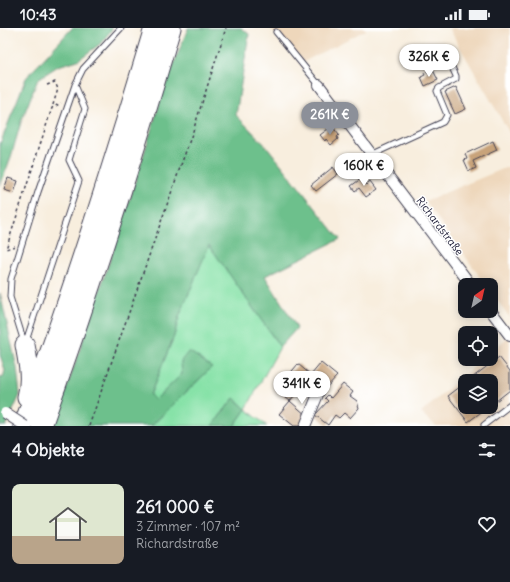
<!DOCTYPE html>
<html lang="de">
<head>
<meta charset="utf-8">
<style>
	:root { --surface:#171b24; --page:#20242c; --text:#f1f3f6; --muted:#9ea1a6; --accent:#8c9099 }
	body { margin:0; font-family:Delius,sans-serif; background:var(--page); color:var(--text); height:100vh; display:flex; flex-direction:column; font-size:15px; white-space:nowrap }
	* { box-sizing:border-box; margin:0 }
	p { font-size:13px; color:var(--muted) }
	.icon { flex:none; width:22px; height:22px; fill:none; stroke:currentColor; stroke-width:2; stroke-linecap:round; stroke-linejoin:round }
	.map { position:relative; height:398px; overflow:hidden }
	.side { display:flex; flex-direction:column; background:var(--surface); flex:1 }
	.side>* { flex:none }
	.needle { width:26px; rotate:34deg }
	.controls { position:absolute; left:458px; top:250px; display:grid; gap:8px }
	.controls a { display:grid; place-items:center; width:40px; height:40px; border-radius:8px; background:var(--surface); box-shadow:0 2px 10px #0003; font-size:20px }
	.price { position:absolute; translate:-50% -34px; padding:0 9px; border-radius:14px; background:#fff; color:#222; font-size:13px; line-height:26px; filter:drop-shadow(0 1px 2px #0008) }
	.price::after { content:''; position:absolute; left:50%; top:24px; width:12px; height:9px; margin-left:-6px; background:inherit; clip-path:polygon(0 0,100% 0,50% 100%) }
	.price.current { background:var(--accent); color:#fff }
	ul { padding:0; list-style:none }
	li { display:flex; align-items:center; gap:12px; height:100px; padding:0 12px }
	li span { display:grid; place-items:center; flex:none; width:112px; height:80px; border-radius:8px; color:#555 }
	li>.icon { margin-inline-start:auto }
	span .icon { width:48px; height:48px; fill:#fffc; stroke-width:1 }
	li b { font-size:17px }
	h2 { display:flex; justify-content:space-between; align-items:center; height:48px; padding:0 12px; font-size:17px }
	.status { display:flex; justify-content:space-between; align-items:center; height:28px; padding:0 20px; background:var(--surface); direction:ltr }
	.status svg { height:11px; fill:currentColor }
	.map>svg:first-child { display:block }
	.built { fill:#eed7bb; fill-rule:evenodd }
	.green { fill:#87e2a8; stroke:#548272 }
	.forest { fill:#6dc08c; stroke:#487164 }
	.building { fill:#c8a37a }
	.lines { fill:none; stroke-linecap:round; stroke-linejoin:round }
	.service-casing { stroke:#424153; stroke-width:7 }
	.minor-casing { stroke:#424153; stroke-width:12 }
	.motorway-casing { stroke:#424153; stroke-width:21 }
	.path { stroke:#424153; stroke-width:1.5; stroke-dasharray:3 3; stroke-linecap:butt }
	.service { stroke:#fff; stroke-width:5 }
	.minor { stroke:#fff; stroke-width:10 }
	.motorway { stroke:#fff; stroke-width:19 }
	.minor-bridge-casing { stroke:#424153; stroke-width:12; stroke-linecap:butt }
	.minor-bridge { stroke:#fff; stroke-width:10 }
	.labels { text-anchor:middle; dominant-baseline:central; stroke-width:3; stroke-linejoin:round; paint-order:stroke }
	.street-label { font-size:11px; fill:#22223b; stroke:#fff }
</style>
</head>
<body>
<div class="status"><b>10:43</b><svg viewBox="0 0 49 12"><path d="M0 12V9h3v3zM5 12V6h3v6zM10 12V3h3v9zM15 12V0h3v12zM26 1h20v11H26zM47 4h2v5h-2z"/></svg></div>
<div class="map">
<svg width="510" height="398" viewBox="0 0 510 398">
	<rect width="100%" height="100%" fill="#fff"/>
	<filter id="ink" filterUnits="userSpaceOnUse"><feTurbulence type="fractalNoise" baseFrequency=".025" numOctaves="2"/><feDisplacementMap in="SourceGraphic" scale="8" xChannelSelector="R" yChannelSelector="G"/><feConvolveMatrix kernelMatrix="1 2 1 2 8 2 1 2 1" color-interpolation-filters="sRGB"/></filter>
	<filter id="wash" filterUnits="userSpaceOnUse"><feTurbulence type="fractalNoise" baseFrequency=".012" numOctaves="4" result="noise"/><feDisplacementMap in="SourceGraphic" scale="16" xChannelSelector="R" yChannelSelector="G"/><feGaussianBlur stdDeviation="0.9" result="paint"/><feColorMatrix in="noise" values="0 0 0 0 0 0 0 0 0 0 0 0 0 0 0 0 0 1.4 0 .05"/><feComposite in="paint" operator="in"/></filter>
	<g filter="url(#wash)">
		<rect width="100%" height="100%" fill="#f8eede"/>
		<path class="built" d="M270,0H365L366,2L303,34Z
			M449,0H510V106Z
			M510,138V290L491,264V257H486L425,173Z
			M510,307V398H436L421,385L483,331H491V324ZM465,353H491V379H465Z"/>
		<path class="green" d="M209,216L280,319L246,381L267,398H234L246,381L234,370L212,398H151L212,339L181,333L182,346L155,373L150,367L174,308L179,289Z"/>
		<path class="forest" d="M72,0H113L100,16L78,32L58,38L38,51L21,94L11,129L0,158V116L26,50Z
			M188,0H241L249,6L236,87L268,120L340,211L265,248L297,300L280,319L209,217L179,289L174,308L150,367L155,372L182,346L181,333L189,323L212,339L151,398H54L123,193L164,61Z
			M0,265L17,340L20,367L6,398H0V348L3,350L5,342L0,327Z
			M234,370L246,381L234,398H212Z"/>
		<g id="blocks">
			<path class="building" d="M433,42L438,52L425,58L421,49L425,47L424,45Z
				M456,59L466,81L455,86L445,64Z
				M332,98L339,107L337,109L338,111L331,117L326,111L325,113L320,107Z
				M493,113L497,122L473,133L476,140L469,143L464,132L467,131L465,126Z
				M333,139L338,146L316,163L311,157Z
				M8,150L18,153L14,165L4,162Z
				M362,150L367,157L370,154L376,162L366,169L359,160L355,163L351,158Z
				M499,329L510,343V362L491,377V353H468Z
				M321,335L337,348L326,360L311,347Z
				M298,336L311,347L290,373L276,362Z
				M465,355V379H488L468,394L448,368Z
				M343,356L353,364L350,368L357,373L359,380L350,390L344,385L339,390L335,387L328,397L315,387L328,373L325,370L328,367L331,370Z
				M290,373L307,388L299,398H294L279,386Z"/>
		</g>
	</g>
	<g filter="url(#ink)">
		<use href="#blocks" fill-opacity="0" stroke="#424153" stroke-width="1"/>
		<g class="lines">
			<g class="service-casing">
				<path id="service" d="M276,4L319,57
					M371,127L443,94L447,87L437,63L439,60L456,51V48L444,22
					M26,313L79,153L69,132L85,81L75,57
					M24,314L10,269L11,251L38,164L75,57L83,41L121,0
					M484,397L510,377"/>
			</g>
			<g class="minor-casing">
				<path id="minor" d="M319,57L471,257
					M491,283L510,308
					M305,398L319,364"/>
			</g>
			<g class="motorway-casing">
				<path id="motorway" d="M25,317C28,334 32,351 27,369
					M23,398C72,267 114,134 154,0
					M42,398C89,267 132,134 171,0"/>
			</g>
			<path class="path" d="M47,57L55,54L58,61L52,80
				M15,218L6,221L52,80L61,75
				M89,398L193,103L226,0"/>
			<use href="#service" class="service"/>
			<use href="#minor" class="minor"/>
			<use href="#motorway" class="motorway"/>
			<g class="minor-bridge-casing">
				<path id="minor-bridge" d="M5,385L25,398"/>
			</g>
			<use href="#minor-bridge" class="minor-bridge"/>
		</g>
	</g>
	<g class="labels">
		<g class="street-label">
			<text transform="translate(440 198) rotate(53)">Richardstraße</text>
		</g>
	</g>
</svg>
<div class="controls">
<a><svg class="needle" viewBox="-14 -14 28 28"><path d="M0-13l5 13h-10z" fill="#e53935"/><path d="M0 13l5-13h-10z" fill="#9ea1a6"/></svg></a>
<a><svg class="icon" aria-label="locate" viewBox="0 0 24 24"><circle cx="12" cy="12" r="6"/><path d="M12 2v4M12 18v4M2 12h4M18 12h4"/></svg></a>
<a><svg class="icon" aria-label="layers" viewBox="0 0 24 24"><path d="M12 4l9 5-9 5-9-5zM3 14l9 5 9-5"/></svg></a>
</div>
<b class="price" style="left:429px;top:50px">326K €</b>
<b class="price current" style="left:330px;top:108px">261K €</b>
<b class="price" style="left:364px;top:159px">160K €</b>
<b class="price" style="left:302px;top:377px">341K €</b>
</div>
<section class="side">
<h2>4 Objekte<svg class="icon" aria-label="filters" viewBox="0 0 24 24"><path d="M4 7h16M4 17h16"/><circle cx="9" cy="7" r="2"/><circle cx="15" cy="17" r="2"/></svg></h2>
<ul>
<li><span style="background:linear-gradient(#dfe7d0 65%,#b9a48a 0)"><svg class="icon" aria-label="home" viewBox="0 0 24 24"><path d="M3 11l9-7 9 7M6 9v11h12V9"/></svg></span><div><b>261 000 €</b><p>3 Zimmer · 107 m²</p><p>Richardstraße</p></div><svg class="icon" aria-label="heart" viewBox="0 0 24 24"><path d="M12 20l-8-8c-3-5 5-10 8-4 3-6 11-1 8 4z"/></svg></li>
</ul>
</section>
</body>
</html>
